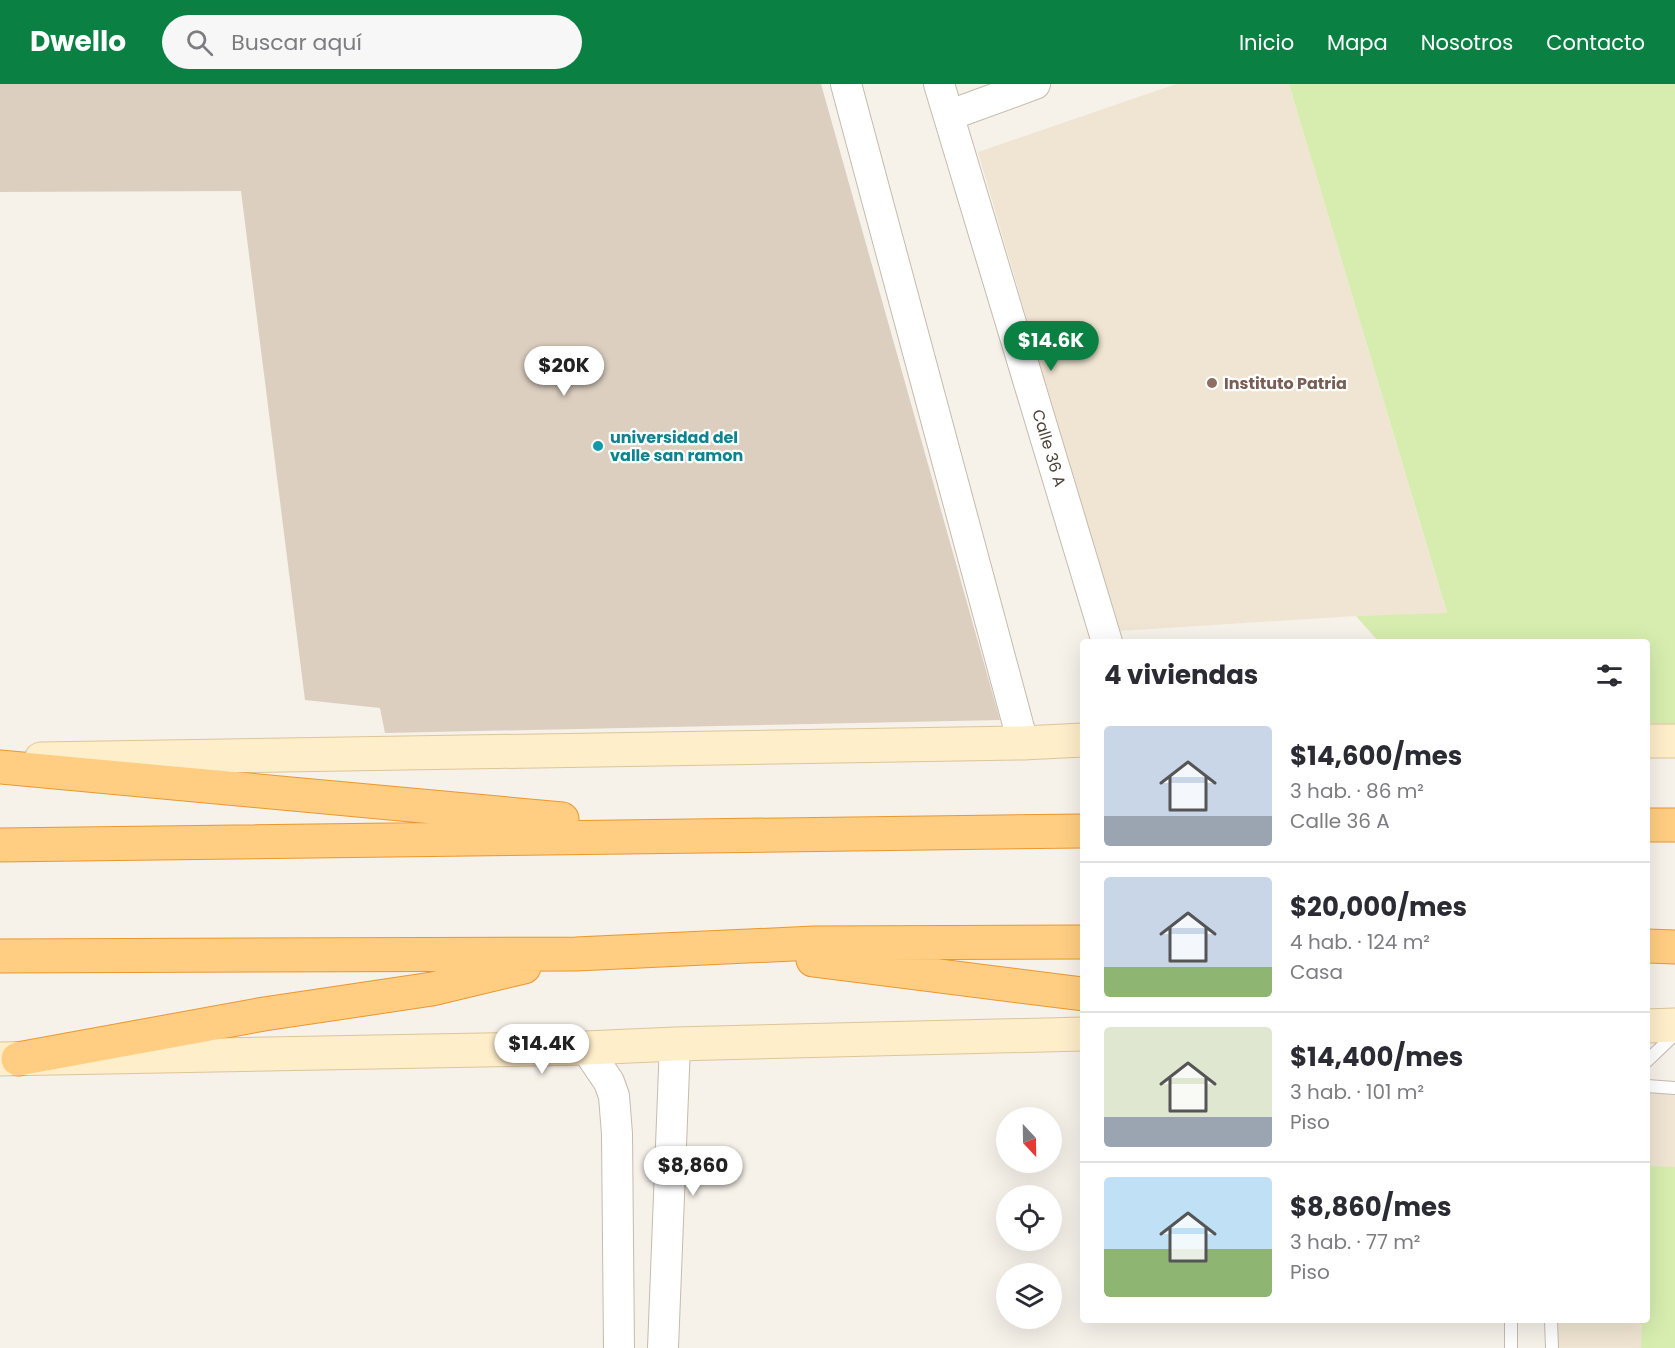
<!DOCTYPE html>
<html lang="es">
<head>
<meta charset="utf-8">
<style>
	:root { --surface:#fff; --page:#f7f7f7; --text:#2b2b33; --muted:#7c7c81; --line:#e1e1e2; --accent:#0b8043 }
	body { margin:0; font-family:Poppins,sans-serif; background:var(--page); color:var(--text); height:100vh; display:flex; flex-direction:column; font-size:22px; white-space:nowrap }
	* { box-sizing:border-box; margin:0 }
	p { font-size:20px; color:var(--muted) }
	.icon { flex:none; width:33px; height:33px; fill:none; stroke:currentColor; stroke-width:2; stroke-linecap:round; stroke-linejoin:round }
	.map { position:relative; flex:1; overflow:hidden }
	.sheet { position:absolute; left:1080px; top:555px; width:570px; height:684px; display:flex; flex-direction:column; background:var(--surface); border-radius:6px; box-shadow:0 6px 24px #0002 }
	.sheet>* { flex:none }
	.needle { width:39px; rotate:158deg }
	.fabs { position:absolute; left:996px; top:1023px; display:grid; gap:12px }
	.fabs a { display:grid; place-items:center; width:66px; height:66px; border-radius:50%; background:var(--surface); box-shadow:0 6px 24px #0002; font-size:30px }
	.price { position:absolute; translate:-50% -51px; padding:0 14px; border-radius:21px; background:#fff; color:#222; font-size:20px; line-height:39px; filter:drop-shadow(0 2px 3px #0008) }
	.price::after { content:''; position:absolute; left:50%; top:36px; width:18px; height:14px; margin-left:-9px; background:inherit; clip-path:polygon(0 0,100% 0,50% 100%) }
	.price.on { background:var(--accent); color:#fff }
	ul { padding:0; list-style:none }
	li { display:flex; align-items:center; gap:18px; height:150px; padding:0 24px }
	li+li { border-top:2px solid var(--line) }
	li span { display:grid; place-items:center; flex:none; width:168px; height:120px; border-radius:6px; color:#555 }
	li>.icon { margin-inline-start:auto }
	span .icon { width:72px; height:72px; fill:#fffc; stroke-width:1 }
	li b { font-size:26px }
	h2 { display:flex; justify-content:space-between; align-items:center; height:72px; padding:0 24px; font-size:26px }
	header { display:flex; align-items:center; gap:36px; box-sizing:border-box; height:84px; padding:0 30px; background:var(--accent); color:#fff }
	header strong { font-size:28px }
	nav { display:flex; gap:33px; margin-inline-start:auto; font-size:21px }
	.search { width:420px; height:54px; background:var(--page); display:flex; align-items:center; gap:15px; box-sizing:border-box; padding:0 21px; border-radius:33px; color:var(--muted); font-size:22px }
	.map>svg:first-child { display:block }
	.education { fill:#f0e5d2 }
	.green { fill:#d6edaf }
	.building { fill:#dccfc0 }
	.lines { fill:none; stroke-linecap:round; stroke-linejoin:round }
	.service-casing { stroke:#c5bbae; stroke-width:14 }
	.tertiary-casing { stroke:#c5bbae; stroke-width:32 }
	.secondary-casing { stroke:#ddc598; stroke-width:35 }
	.trunk-casing { stroke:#eb972e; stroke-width:35 }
	.service { stroke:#fff; stroke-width:12 }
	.tertiary { stroke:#fff; stroke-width:30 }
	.secondary { stroke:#ffeeca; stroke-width:33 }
	.trunk { stroke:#ffce82; stroke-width:33 }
	.education-dot { fill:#8d6e63; stroke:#fff; stroke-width:2 }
	.culture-dot { fill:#0f9aa8; stroke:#fff; stroke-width:2 }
	.labels { text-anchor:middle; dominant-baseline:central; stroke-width:4.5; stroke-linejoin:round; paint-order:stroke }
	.education-label { font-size:16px; font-weight:bold; fill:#785e54; stroke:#fff; text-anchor:start }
	.culture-label { font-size:16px; font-weight:bold; fill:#0d838f; stroke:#fff; text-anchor:start }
	.street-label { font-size:16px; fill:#4a4137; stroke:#fff }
</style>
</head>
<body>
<header>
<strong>Dwello</strong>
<div class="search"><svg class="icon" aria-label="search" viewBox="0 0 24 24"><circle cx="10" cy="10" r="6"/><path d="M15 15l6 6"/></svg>Buscar aquí</div>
<nav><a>Inicio</a><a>Mapa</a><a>Nosotros</a><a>Contacto</a></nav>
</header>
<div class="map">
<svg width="1675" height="1264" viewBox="0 0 1675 1264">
	<rect width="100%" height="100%" fill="#f6f1e9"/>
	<path class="education" d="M1176,0H1289L1447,530L1356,532L1118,547L978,68Z
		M1647,1002L1675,1004V1264H1552L1551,1236H1647Z"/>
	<path class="green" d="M1289,0H1675V640L1647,639V558H1379L1356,532L1447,529Z
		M1649,1082L1675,1083V1264H1641L1642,1236H1647V1128Z"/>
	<path class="building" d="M0,0H821L1000,636L385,649L380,624L305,616L241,107L0,108Z"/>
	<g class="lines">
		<g class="service-casing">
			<path id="service" d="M1647,977L1675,950
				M1647,1002L1675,1004
				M1551,1236L1552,1264
				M1511,1264V1236"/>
		</g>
		<g class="tertiary-casing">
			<path id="tertiary" d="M846,0L1023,659
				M939,0L1107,558
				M950,31L1035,0
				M586,964L609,998L614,1012L617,1050L619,1264
				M663,1264L675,960"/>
		</g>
		<g class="secondary-casing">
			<path id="secondary" d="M1647,657H1675
				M41,675L1023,659L1083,656
				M1647,942L1675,941
				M0,975L586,964L675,960L1083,950"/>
		</g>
		<g class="trunk-casing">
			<path id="trunk" d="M0,683L562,735
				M1647,741H1675
				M0,761L1083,747
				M1647,862L1675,863
				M0,872L576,870L814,859L1083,858
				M813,876L1083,910
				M18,975L264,930L432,905L524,883"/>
		</g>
		<use href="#service" class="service"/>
		<use href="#tertiary" class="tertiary"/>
		<use href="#secondary" class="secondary"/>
		<use href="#trunk" class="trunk"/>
	</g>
	<circle class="education-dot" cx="1212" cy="299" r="6"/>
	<circle class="culture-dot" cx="598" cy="362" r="6"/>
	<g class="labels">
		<g class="education-label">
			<text x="1224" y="299">Instituto Patria</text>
		</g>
		<g class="culture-label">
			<text x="610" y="353">universidad del<tspan x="610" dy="18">valle san ramon</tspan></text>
		</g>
		<g class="street-label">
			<text transform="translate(1049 364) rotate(73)">Calle 36 A</text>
		</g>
	</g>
</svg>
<div class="fabs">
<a><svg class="needle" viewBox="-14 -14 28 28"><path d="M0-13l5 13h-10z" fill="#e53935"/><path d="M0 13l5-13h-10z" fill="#7c7c81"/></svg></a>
<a><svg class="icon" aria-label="locate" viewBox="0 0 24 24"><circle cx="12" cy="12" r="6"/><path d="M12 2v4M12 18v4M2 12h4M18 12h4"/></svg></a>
<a><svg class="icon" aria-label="layers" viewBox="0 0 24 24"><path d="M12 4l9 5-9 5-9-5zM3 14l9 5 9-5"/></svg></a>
</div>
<b class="price on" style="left:1051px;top:288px">$14.6K</b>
<b class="price" style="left:564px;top:313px">$20K</b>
<b class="price" style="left:542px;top:991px">$14.4K</b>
<b class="price" style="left:693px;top:1113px">$8,860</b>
<section class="sheet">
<h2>4 viviendas<svg class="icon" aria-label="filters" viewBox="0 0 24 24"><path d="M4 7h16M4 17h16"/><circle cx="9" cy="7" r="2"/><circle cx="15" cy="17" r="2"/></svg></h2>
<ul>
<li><span style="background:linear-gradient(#c9d6e8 75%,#9aa5b1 0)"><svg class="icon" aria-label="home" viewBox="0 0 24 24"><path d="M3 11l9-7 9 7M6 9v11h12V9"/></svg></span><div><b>$14,600/mes</b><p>3 hab. · 86 m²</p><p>Calle 36 A</p></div></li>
<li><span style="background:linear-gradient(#c9d6e8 75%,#8fb573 0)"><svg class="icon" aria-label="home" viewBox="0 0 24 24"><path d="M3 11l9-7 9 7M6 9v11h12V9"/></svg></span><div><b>$20,000/mes</b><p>4 hab. · 124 m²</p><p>Casa</p></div></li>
<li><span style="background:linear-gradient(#dfe7d0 75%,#9aa5b1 0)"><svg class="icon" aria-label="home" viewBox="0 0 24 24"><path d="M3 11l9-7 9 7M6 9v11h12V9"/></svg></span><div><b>$14,400/mes</b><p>3 hab. · 101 m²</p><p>Piso</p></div></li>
<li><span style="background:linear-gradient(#bfe0f5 60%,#8fb573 0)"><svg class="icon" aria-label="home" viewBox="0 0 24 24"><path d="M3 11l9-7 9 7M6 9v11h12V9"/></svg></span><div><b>$8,860/mes</b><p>3 hab. · 77 m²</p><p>Piso</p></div></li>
</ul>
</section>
</div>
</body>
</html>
